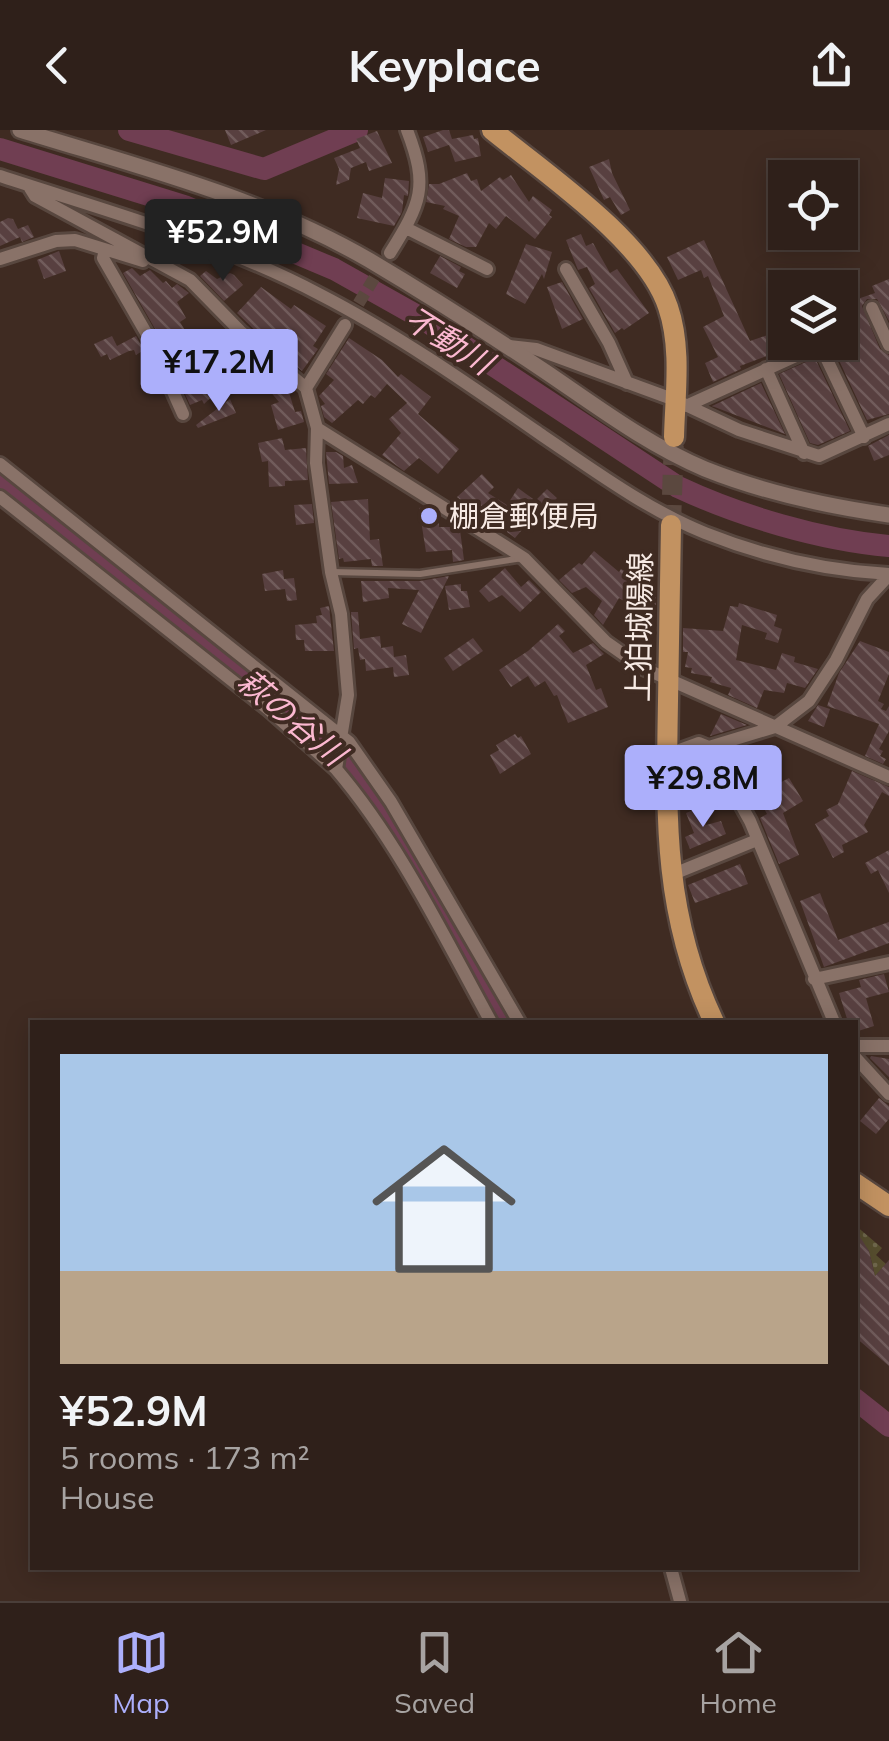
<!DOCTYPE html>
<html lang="en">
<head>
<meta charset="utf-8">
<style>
	:root { --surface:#2f201a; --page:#372823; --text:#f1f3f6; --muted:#a7a3a2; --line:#4a3e39; --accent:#acaffb }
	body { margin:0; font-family:Mulish,"Noto Sans JP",sans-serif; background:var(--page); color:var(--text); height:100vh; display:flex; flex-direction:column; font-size:38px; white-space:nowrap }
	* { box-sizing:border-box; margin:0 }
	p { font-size:32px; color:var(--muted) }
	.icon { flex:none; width:55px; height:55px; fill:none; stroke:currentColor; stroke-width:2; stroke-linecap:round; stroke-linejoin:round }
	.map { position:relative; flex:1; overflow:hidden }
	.panel { position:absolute; left:30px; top:890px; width:828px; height:550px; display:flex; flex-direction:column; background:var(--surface); border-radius:0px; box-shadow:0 5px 25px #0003,0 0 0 2px var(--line) }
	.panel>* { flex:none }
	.fabs { position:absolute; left:768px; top:30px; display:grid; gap:20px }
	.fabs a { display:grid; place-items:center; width:90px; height:90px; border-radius:0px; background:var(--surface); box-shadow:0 5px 25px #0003,0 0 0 2px var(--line); font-size:50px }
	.price { position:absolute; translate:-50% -85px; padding:0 22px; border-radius:10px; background:var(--accent); color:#111; font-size:32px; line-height:65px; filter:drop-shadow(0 2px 5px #0008) }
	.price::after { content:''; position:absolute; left:50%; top:60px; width:30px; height:22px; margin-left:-15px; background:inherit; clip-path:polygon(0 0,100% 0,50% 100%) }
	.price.current { background:#222; color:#fff }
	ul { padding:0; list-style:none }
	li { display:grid; align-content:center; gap:20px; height:530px; padding:0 30px }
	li+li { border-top:2px solid var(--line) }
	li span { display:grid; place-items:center; height:310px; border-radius:0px; color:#555 }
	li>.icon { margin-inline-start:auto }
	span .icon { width:180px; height:180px; fill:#fffc; stroke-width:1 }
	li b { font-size:42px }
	header { display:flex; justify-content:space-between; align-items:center; height:130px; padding:0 30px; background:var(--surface); font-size:45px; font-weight:700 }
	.tab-bar { display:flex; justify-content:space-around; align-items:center; height:140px; border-top:2px solid var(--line); background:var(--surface); font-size:28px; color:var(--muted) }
	.tab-bar a { display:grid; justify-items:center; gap:5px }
	.tab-bar .current { color:var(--accent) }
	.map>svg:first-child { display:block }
	.grass { fill:url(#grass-dots) }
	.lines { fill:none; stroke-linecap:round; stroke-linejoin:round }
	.river { stroke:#703e52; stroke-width:22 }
	.building { fill:url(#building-back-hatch) }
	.minor-tunnel { stroke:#5b483f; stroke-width:12; stroke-dasharray:12 6; stroke-linecap:butt }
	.primary-tunnel { stroke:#5b483f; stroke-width:20; stroke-dasharray:20 10; stroke-linecap:butt }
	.service-casing { stroke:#58473f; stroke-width:11 }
	.minor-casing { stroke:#58473f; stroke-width:18 }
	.tertiary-casing { stroke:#58473f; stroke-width:20 }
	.primary-casing { stroke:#58473f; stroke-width:25 }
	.service { stroke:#897268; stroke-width:6 }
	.minor { stroke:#897268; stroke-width:12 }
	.tertiary { stroke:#897268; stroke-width:15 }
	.primary { stroke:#c29261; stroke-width:20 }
	.poi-dot { fill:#acaffb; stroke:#3f2b22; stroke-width:4 }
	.labels { text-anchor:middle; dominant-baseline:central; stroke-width:8; stroke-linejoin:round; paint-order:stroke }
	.poi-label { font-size:30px; fill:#f8ebe5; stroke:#3f2b22; text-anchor:start }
	.street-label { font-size:30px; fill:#f8ebe5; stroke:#3f2b22 }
	.water-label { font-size:32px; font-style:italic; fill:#fbb8d0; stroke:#3f2b22 }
</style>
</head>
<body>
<header><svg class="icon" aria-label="back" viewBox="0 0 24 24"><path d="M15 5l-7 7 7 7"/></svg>Keyplace<svg class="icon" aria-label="share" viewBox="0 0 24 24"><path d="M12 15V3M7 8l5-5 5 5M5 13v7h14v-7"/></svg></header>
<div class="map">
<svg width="889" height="1471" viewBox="0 0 889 1471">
	<defs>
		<pattern id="grass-dots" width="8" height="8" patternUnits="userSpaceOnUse" patternTransform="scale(2.5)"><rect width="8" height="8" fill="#564d2e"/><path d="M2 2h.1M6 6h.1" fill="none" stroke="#6f674c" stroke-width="1.8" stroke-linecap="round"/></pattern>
		<pattern id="building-back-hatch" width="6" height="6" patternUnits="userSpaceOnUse" patternTransform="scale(2.5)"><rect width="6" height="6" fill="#584040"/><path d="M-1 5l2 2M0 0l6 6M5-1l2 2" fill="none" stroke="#715c5b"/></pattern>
	</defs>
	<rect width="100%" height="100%" fill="#3f2b22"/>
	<path class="grass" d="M855,1095L882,1118L876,1125L886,1134L875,1146L869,1121L855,1103Z"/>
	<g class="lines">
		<path class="river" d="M129,0L264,39L357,0
			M0,19L184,76L334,139L423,189L678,357C740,386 820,410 889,416
			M0,351L346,627L362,646L421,744L505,892
			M855,1269L889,1296"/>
	</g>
	<path class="building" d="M225,0H266L231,15Z
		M443,0H449L452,9L473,5L474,9L478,8L481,26L455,32L449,15L428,22L423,7Z
		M377,1L392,33L369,41L366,32L351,38L349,50L336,55L339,39L334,28L360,18L356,9Z
		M609,29L612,43L630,80L621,85L610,67L604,70L589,37Z
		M467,43L471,51L477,49L481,61L500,47L503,50L511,45L529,72L533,66L552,80L549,85L552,87L535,109L506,86L496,99L489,93L476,117H466L449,109L459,86L443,79L445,76L426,72L429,54H439Z
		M385,48L409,51L408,66L404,65L402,82L394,96L357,88L363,63L382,68Z
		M8,88L13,89L18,99L28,95L34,107L22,112L20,107L0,116V92Z
		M581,104L586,116L593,113L610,143L617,139L649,183L624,200L622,198L615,203L589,158L595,154L587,137L578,140L566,110Z
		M704,110L750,211L785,199V212L796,215L740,236L741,239L713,252L705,233L718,227L703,197L724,186L708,146L704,148L701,140L678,150L667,127Z
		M526,114L552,122L544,149L542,144L525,174L506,164Z
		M59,121L66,141L44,149L37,130Z
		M440,126L461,137L459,141L465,144L457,158L430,143Z
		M132,138L140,146L150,140L163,153L166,151L172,158L177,154L189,163L177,172L186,188L180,192L189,207L179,213L194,253L238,213L254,227L204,274L202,270L190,275L158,204L123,143Z
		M206,141L217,149L230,143L234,145L243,155L224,171L200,146Z
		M889,149V191L877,169H867L862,176L880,219L889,225V284L867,290L836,224L840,222L837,214L854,207L846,189L840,191V175L875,163L872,156Z
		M562,152L583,189L562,199L547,157Z
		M261,157L291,179L294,175L326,196L313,216L318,219L302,241L282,224L285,219L264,201L260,205L237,183Z
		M112,206L117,216L136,206L144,220L136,225L134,220L129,221L110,230L107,224L101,227L94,214Z
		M349,208L382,230L398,247L401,244L431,267L418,284L459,319L438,344L419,328L404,341L382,325L401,303L389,289L407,273L387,254L375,268L371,265L363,274L358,270L332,293L324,287L321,276L325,274L319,266L334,250L326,244Z
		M815,228L850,301L818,315L810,313L779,244Z
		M270,240L288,259L295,282L301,281L304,292L278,300L271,275L279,272L259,248Z
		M761,253L785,304L712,276Z
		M230,269L236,283L198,298L196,295Z
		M889,305V325L874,331L868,316Z
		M282,308L285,320L306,318L308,350L285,351V356L269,357L268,331L262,332L258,313Z
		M326,322H336L343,326L344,338L352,335L358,353L329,354Z
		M482,344L494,357L488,363L507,375L518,358L533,369L518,389L526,395L515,408L493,391L490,395L476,386L457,367Z
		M547,359L557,368L547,379L537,369Z
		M368,369L370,410L379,409L383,436H372L371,429L344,432L343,428L339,429L331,372Z
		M312,374L314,393L296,395L294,375Z
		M424,377L438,386L439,397H455L460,400L464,430L453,432L452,420L426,422L419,378Z
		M594,421L619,442L621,439L634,446L636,443L650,452L648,455L656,460V475L649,486L619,468L603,495L594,485L602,471L586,457L572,463L559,450L579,433L582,435Z
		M505,438L521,457L529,450L541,462L520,482L502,465L489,472L479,461Z
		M283,440L284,449L294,448L297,470L287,471L285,459L265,461L262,444Z
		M449,446L421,503L402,494L419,460L388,458L389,468L363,472L361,451H420Z
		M461,454V461H467L470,477L449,480L445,456Z
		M739,473L777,485L774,496L782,499L778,513L765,509L767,503L742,495L736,530L776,540L782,523L795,527L794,532L818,539L805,558L787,553L784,563L764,560L757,578L728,565L731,558L710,552L712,547L691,543L692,538L685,537L688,522H683V498L723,501L730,476L738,477Z
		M329,476L334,521H305L304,510H296L295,495L317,493L316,486L322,485L320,478Z
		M351,482H358L360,509L380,506L381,518L393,516L394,527L406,525L409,545L394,547L393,537L366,541L365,529L360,530L358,518L354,519Z
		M558,494L565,501L559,506L573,523L593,513L604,524L586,535L596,560L601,558L608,577L568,593L557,565L554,566L545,551L535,557L528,546L511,557L499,540L528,521Z
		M473,508L483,521L453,541L444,528Z
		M860,511L889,522V544L878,571L884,574L881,579L886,581L889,576V601L879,619L883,621L880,626L886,629L883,634L865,626L879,594L827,576L839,543Z
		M818,575L830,579L824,597L808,591Z
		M721,584L747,595L710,606Z
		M515,604L518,608L521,606L531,624L500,644L490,625L499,620L496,615Z
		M749,615L774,656L789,648L803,671L783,683L799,725L779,734L760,688L767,684L759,669L765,667L752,642L738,649L724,623Z
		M852,641L889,657V666L882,662L864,695L868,702L842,715L844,722L833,728L815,694L829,686L826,680L838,674Z
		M698,678L706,695L721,691L726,704L690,719L685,707L694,703L686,683Z
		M889,720V763L878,740L871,744L865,733Z
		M740,734L748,754L695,773L688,755Z
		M820,763L838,810L889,792V813L824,837L800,771Z
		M884,844L889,862L866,868L874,896L855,902V892H848L839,863L861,857L859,850Z
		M871,926L889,929V947L870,928Z
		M879,968L889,976V989L876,1004L860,991Z
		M855,1099L869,1121L875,1146L889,1130V1236L855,1207Z"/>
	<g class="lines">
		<path class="minor-tunnel" d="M349,189L386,129"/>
		<path class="primary-tunnel" d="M671,395L674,307"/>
		<g class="service-casing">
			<path id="service" d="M332,442L420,444L523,428"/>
		</g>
		<g class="minor-casing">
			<path id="minor" d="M0,46C106,81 221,112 319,164C397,204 471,256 543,306C595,341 646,379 705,403C763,426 827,441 889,444
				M30,58L35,66L190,150L240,201L306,258
				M406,98L487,139
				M105,120L103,128L149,208L183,284
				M390,123C421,73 429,57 407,0
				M0,129L56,111L75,110L143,131
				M566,139L609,213L627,253
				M872,178L889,215
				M345,195L306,258L317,298L316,333L331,442L341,484L348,565L336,639C400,714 444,807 491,892
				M509,216L536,219L675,270L739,300L819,326L889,294
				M766,239L804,323
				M686,276L820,215L864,307
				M317,298L524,428L606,512L643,538L889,647
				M0,334L349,612L391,672L519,892
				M0,367L268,579L336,639
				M709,617L775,597L809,571L836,530L867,469L889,445
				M666,625L699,613L709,617L750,691L834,892
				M671,745L757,710
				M814,849L889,833
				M855,916H889
				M855,927L889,964
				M671,1438L680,1471"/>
		</g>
		<g class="tertiary-casing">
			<path id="tertiary" d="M20,0C139,37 260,67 369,130C428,165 486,202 543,240C595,275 646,314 705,339C765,363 825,376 889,385"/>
		</g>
		<g class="primary-casing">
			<path id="primary" d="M492,0C545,43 647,112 668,177C682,218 675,265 674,307
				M671,395C670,454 669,513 668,571C666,687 663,785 714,892
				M855,1053L889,1076"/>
		</g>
		<use href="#service" class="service"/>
		<use href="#minor" class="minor"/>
		<use href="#tertiary" class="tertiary"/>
		<use href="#primary" class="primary"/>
	</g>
	<circle class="poi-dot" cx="429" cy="386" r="10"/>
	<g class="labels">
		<g class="poi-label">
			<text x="449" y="386">棚倉郵便局</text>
		</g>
		<g class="street-label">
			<text transform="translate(639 497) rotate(-89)">上狛城陽線</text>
		</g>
		<g class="water-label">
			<text transform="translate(449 210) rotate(32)">不動川</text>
			<text transform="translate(292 587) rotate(40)">萩の谷川</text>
		</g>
	</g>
</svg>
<div class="fabs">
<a><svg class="icon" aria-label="locate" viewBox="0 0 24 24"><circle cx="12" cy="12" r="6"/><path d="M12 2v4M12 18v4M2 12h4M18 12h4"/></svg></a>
<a><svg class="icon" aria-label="layers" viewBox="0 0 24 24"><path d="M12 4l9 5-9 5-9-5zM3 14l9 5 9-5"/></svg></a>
</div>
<b class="price current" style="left:223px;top:154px">¥52.9M</b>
<b class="price" style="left:219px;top:284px">¥17.2M</b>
<b class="price" style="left:703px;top:700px">¥29.8M</b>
<section class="panel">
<ul>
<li><span style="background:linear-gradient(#a9c7e8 70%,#b9a48a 0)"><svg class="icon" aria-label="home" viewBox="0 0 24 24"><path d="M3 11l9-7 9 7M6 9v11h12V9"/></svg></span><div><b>¥52.9M</b><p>5 rooms · 173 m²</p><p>House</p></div></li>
</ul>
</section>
</div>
<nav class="tab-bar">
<a class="current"><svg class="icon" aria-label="map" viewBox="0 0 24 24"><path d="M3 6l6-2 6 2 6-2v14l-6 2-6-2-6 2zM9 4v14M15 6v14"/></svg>Map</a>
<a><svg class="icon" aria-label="saved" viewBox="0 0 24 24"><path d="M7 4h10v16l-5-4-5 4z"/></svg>Saved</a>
<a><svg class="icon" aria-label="home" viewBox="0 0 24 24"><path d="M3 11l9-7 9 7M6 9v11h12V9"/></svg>Home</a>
</nav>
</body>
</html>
